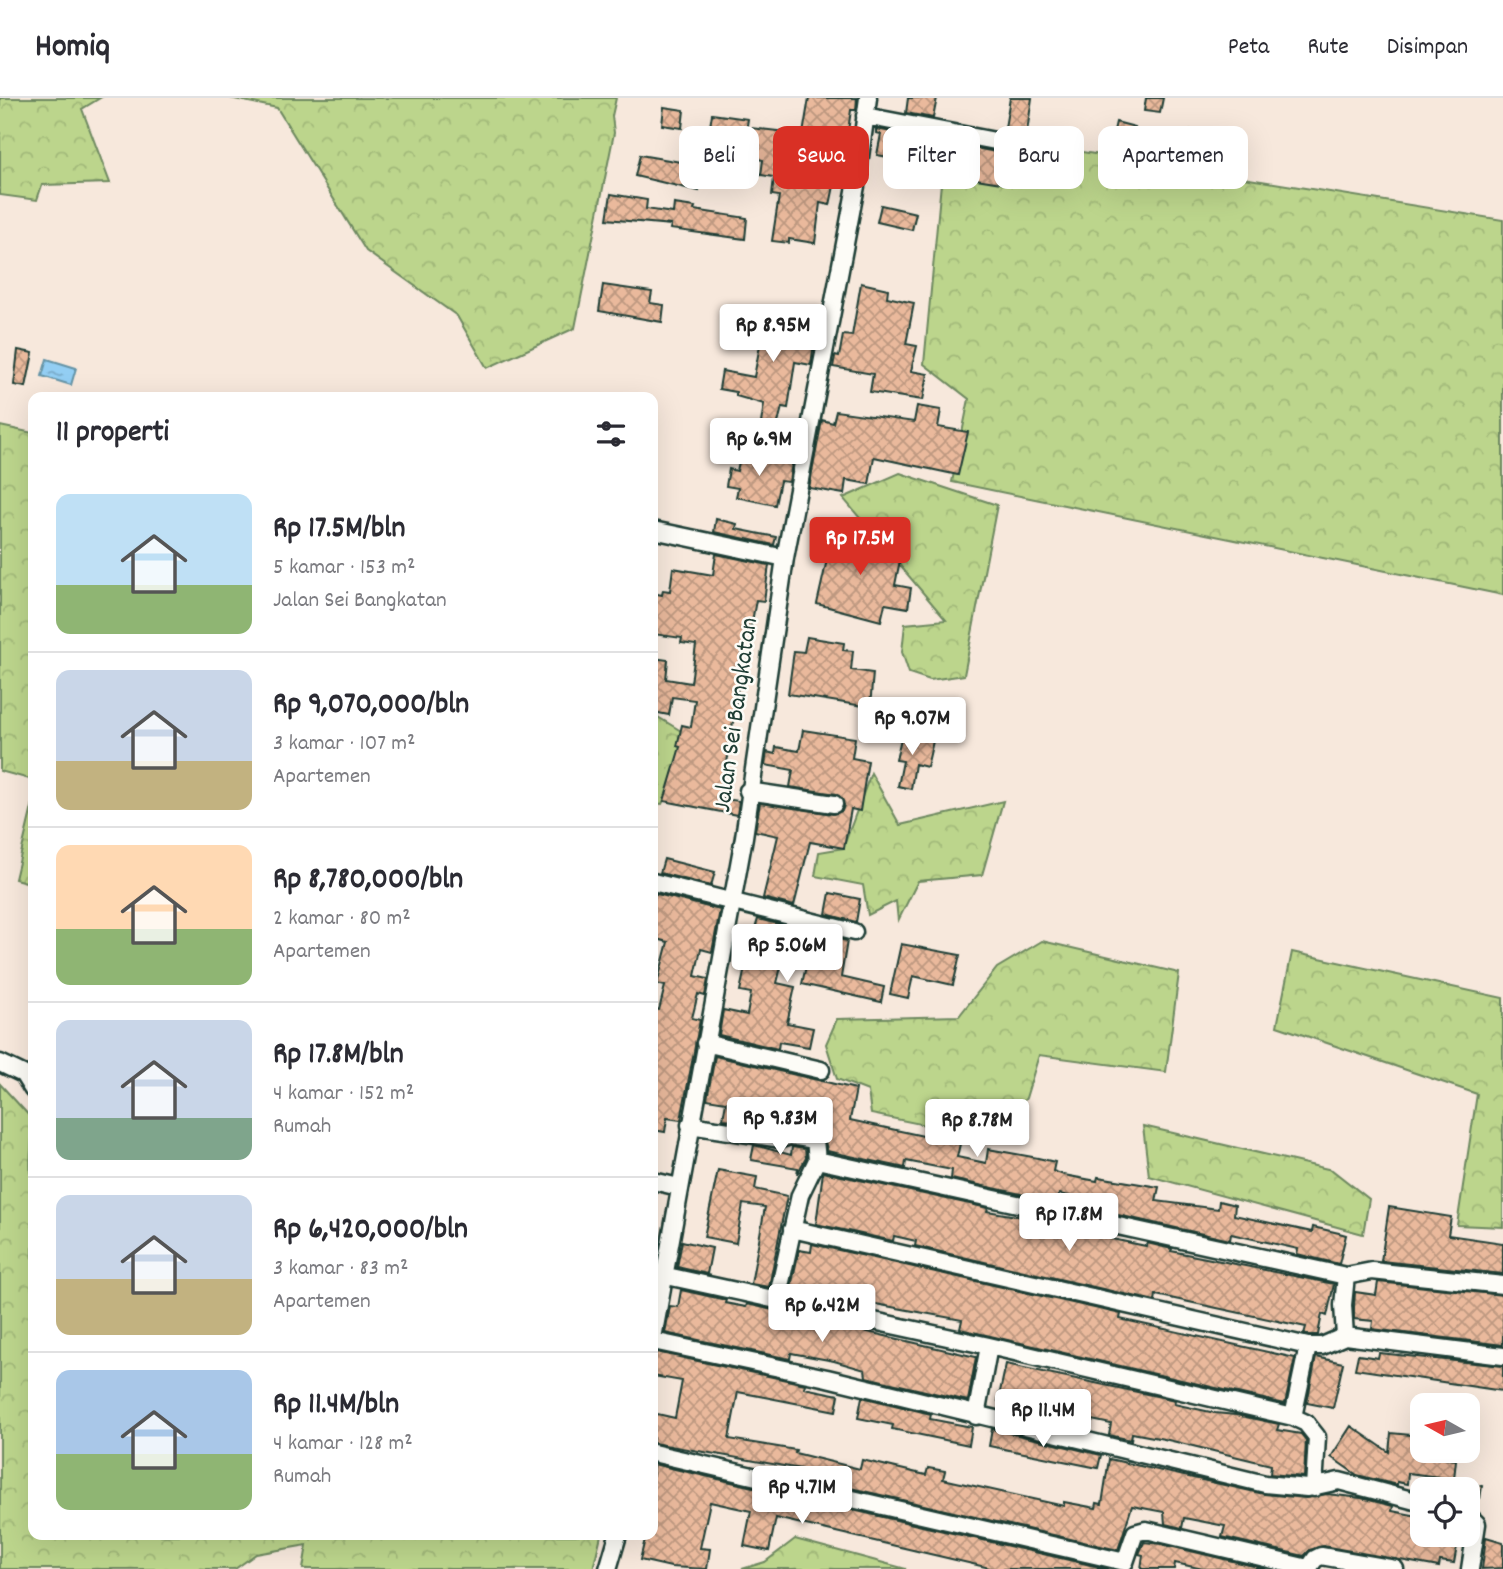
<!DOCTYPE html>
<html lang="id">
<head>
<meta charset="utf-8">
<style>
	:root { --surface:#fff; --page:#f7f7f7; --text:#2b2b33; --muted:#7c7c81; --line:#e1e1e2; --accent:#d93025 }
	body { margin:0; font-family:Dekko,sans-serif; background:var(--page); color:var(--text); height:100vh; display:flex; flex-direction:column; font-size:26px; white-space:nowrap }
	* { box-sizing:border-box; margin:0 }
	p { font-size:23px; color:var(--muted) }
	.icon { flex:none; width:38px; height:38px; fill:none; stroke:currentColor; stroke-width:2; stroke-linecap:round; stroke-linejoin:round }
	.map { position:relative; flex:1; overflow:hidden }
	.side { position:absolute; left:28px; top:294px; width:630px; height:1148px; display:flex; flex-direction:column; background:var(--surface); border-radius:14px; box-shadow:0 7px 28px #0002 }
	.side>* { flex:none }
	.hud { position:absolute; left:679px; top:28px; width:665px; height:63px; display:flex; gap:14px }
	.needle { width:46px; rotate:278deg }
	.tools { position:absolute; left:1410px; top:1295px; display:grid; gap:14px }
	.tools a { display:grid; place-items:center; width:70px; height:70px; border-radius:14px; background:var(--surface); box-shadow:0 7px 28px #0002; font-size:35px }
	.price { position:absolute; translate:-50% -60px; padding:0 16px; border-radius:7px; background:#fff; color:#222; font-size:23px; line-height:46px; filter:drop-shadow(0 2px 4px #0008) }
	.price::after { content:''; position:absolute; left:50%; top:42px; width:21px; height:16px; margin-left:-10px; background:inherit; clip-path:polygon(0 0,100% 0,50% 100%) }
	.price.selected { background:var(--accent); color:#fff }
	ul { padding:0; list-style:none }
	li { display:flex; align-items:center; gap:21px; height:175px; padding:0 28px }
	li+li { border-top:2px solid var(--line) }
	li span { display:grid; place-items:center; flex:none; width:196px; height:140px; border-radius:14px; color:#555 }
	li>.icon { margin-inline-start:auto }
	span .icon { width:84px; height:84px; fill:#fffc; stroke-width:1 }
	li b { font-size:30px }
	h2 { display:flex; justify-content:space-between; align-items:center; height:84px; padding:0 28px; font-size:30px }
	.tag { padding:0 24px; border-radius:14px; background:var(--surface); box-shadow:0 7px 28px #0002; font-size:24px; line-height:63px }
	.tag.selected { background:var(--accent); color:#fff }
	header { display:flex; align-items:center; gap:42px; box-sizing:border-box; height:98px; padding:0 35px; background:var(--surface); border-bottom:2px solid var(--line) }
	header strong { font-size:33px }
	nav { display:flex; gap:38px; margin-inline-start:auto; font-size:24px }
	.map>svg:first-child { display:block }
	.forest { fill:url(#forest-crowns); stroke:#6e8960; stroke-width:2 }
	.water { fill:url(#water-ripples); stroke:#6594a7; stroke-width:2 }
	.building { fill:url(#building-cross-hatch); stroke:#1f3d34; stroke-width:2 }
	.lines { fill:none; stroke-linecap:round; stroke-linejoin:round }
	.minor-casing { stroke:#1f3d34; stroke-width:21 }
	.minor { stroke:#fdfcf7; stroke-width:16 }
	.labels { text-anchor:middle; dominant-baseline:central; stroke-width:5; stroke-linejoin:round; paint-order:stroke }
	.street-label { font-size:26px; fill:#1f3d34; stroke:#fdfcf7 }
</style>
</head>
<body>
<header>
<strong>Homiq</strong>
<nav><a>Peta</a><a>Rute</a><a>Disimpan</a></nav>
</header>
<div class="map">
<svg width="1503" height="1471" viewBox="0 0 1503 1471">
	<defs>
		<pattern id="forest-crowns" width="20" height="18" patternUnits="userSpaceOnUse" patternTransform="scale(1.75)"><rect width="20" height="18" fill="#bcd58c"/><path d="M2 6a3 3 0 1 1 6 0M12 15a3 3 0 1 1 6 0" fill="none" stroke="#a1b879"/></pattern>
		<pattern id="water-ripples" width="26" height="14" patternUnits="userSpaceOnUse" patternTransform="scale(1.75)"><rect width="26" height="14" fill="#93cef3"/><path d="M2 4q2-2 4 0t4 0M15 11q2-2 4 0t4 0" fill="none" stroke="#77a8c6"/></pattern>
		<pattern id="building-cross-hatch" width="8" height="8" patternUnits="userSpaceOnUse" patternTransform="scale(1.75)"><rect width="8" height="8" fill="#eab99c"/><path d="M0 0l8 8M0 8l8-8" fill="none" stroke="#bd9880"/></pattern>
	</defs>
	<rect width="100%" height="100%" fill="#f7e8dc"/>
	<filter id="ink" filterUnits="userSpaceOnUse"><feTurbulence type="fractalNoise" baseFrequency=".0143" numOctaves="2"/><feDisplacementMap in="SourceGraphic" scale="14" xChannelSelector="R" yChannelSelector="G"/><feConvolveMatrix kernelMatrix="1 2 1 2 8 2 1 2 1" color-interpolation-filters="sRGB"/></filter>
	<g filter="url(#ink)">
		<path class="forest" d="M0,0H100L82,11L110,85L42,87L37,102L0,97Z
			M230,0H616L612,18L614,35L575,230L487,270L457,218L366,153L277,10Z
			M946,32L1503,122V497L952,384L969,301L924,266Z
			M0,328L33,335V682L0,673Z
			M900,375L997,407L964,577L930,582L909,575L902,554L905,526L946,522L843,400Z
			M653,616L686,636L681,670L662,706L653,705Z
			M871,675L900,727L1003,703L982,777L918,783L898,823L896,803L868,817L863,787L815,778L819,754L843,750Z
			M33,705V786L15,781Z
			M1042,843L1179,875L1166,974L1039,957L1026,1000L994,1041L871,1016L868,993L837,981L826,946L837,921L959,918L997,870Z
			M1292,854L1503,900V1129L1457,1127L1477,996L1277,928Z
			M0,986L33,1022C33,1043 27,1069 33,1086V1437H601L593,1471H303L307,1447L256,1456L235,1471H0Z
			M1143,1028L1332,1072L1369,1101L1363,1136L1149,1078Z
			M795,1441L906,1471H742L765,1464Z"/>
		<path class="water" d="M47,261L76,270L71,287L42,278Z"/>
		<path class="building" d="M809,0H857L856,12H851L844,61L830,58L825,86L834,88L830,107L820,105L815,145L789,141V145L772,143L779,98L772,97L774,79L761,77L763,62L747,59L751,30L803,36Z
			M908,0H937L933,20L906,15Z
			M1010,0H1032L1027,34L1005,30Z
			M1146,0H1163L1160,15L1144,13Z
			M664,9L684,12L682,30L662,27Z
			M712,16L748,21L745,40L709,35Z
			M1116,24L1135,29L1127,63L1115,60L1119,38L1113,37Z
			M876,31L996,54L995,57L1003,58L1002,62L1024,66L1020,88L939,75L940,69L877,57L881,36L876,35Z
			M1191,32L1210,36L1204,69L1183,65L1180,79L1164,76L1171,41L1189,44Z
			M640,57L704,68L699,93L635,78Z
			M611,96L647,102L646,111L673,115L674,106L695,109L694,112L747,120L745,141L670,131L671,127L607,121Z
			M881,107L916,115L912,132L877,124Z
			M861,185L888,191L887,199L914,205L906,246L917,248L911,273L928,276L923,302L870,294L873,276L833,269L835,258L839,259L843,237L852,238Z
			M603,187L652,194L650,205L664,207L662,224L599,213Z
			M757,209L801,219L798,235L815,238L811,267L795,264L788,310L782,309L777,329L761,325L764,306L736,298V294L719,291L722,273L754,279L763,231L753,229Z
			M18,252L33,255L26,289L14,287Z
			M917,308L941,312L938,329L968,334L958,377L874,359L869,386L846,382L844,396L809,390L822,322L833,325L836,313L914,324Z
			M741,354L792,365L789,384L780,383L775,407L736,399L738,390L726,388L729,371L737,373Z
			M716,421L737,426L736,431L776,439L774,447L714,434Z
			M838,436L870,441L869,450L901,457L895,487L911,490L908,510L885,506L881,523L817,506L828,457L815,455L817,438L837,441Z
			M716,456L769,467L764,503L756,502L751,529L746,528L731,638L733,639L718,700L739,703L737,717L664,703L680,649L677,648L682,627L691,629L695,602L672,599L669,617L653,614V560L668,562L666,581L691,585L696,547L681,545L682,540L653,536V495L662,497L663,492L670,493L673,470L713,477Z
			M807,539L844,545L843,552L853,553L851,572L873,575L870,609L788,596L794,553L804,554Z
			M803,632L855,640L852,660L868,663L860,713L851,711L844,750L810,744L794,808L763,800L778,738L755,733L760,705L833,716L842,713L844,707L836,696L790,689L793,672L765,667L767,654L775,656L776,649L799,653Z
			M902,636L933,643L927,669L915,666L911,691L898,688L903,663L896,662Z
			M664,761L715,774L711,788L660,775Z
			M653,795L720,812L712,854L701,851L695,878L708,881L705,898L698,896L692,920L700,922L681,1022L667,1020L665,1034L653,1032V910L659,912L665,888L657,886L668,844L653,840Z
			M830,795L860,801L856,824L826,816Z
			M758,821L847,843L841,879L884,889L881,904L802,886L809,854L786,849L777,885L795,889L787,925L813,930L809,949L779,944L778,951L719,937L723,912L747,917L751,895L740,893L745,870L739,869L742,856L747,857Z
			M901,846L960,857L953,887L913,878L908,900L890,896Z
			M715,958L856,991L850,1022L960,1046L957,1059L986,1065L988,1051L1038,1060L1055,1064L1053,1073L1064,1077L1097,1083L1098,1079L1159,1089L1156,1103L1218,1111L1219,1103L1235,1107L1234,1117L1312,1134L1313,1129L1339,1135L1346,1137L1339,1166L1297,1156L1298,1151L1267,1144L1231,1136L1230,1142L1091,1111L1093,1103L1059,1096L1058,1104L951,1081L952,1072L906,1063L905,1070L827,1053L824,1037L817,1032L723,1021L726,1004L707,1001Z
			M754,1047L791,1057L792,1049L805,1051L806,1060L797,1076L798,1070L751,1062Z
			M718,1072L757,1079L755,1091L787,1098L769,1189L751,1186L765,1109L743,1106L736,1145L704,1139Z
			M823,1074L988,1110L987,1113L1040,1122L1039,1125L1083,1135L1146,1148L1147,1145L1172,1151L1171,1153L1334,1186L1327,1218L1322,1216L1318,1237H1309L1304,1236L1306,1229L1156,1197L1155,1203L915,1148L916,1143L894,1138L893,1143L816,1126Z
			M1389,1109L1451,1119L1448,1137L1503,1145V1176L1381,1163Z
			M682,1143L712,1150L707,1176L677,1169Z
			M812,1146L1121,1216L1120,1221L1295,1260L1285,1306L960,1231L962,1222L859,1203L858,1209L790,1194L799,1152L811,1154Z
			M1378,1184L1503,1197V1247L1372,1231L1373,1223L1354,1221V1208L1355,1194L1376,1197Z
			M681,1192L726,1202L725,1205L746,1209L747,1206L976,1259L968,1303L866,1279L865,1272L834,1263L791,1255L790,1261L665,1235L670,1208L678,1209Z
			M656,1254L805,1286L804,1290L839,1297L836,1313L738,1294L729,1341L796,1352L795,1355L860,1371L862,1362L926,1377L928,1370L945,1373L943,1381L1064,1408V1404L1096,1410L1097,1405L1102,1406L1109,1361L1264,1396L1306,1400L1327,1396L1361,1400L1393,1408L1392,1413L1423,1419V1437H1459L1454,1465L1440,1463L1439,1469L1323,1448L1310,1452L1304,1458L1222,1439L1225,1428L1184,1420L1182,1430L1165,1426L1164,1414L1132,1408L1118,1452L799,1378L801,1371L653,1345V1315L675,1320L682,1283L653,1278Z
			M1379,1255L1503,1268V1293L1355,1271L1358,1257L1378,1260Z
			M1316,1259L1343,1265L1333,1310L1307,1305Z
			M1006,1266L1175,1302L1174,1306L1215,1315L1236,1317L1279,1326L1277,1332L1301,1336L1306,1342L1304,1379L1270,1376L1271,1367L1164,1341L1132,1335L1131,1342L1109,1337L1111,1326L1082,1320L1079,1330L1065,1327L1067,1320L998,1303Z
			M862,1299L931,1316L930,1321L972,1329L969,1347L892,1331L893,1327L858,1320Z
			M1351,1328L1389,1354L1391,1335L1421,1338L1418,1357L1456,1362L1454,1381L1408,1375L1407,1386L1397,1384V1387L1357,1377L1331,1359Z
			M992,1331L1101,1357L1098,1370L989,1348Z
			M653,1366L1108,1471H994L776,1420L769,1453L744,1448L751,1413L710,1404L700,1450L710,1451L707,1471L671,1469L640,1462L646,1437H653Z
			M1468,1386L1482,1388L1480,1401L1468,1400Z
			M1486,1439L1503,1444V1470L1482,1471Z
			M1144,1444L1161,1446L1266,1471H1203L1175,1465L1174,1471H1141L1143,1457L1139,1456Z"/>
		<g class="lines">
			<g class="minor-casing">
				<path id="minor" d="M865,18L1016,47
					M653,432L785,460
					M748,693L834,706
					M653,784L854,834
					M705,945L821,972
					M0,965L23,976L33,992
					M690,1027L781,1041L790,1038L815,1042L817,1062
					M653,1083L679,1089
					M792,1131L1308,1248H1322L1345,1238L1503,1258
					M653,1175L989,1248L1293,1319L1308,1248
					M777,1202L800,1097L817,1062L1346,1178L1372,1173L1503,1187
					M1345,1238L1343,1207L1346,1178
					M653,1240L744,739L785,460L856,88L868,0
					M653,1243L827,1280L1265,1386L1307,1390L1339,1383L1423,1405
					M976,1318L989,1248
					M1293,1319L1306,1325L1317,1339L1314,1390
					M653,1355L1125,1464L1135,1435L1146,1432L1308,1470
					M1468,1417L1477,1426L1470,1471
					M608,1471L618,1437
					M1308,1471L1315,1461L1321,1458L1395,1471"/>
			</g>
			<use href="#minor" class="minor"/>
		</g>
	</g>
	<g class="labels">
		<g class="street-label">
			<text transform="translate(737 617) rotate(-82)">Jalan Sei Bangkatan</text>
		</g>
	</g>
</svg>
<div class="tools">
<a><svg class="needle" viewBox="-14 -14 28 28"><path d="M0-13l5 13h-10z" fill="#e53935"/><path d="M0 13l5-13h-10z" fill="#7c7c81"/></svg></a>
<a><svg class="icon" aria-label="locate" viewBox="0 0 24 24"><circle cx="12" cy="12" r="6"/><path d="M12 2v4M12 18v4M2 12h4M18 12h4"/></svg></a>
</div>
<b class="price" style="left:773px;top:266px">Rp 8.95M</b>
<b class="price" style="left:759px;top:380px">Rp 6.9M</b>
<b class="price selected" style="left:860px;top:479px">Rp 17.5M</b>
<b class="price" style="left:912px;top:659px">Rp 9.07M</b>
<b class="price" style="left:787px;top:886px">Rp 5.06M</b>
<b class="price" style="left:780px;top:1059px">Rp 9.83M</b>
<b class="price" style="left:977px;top:1061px">Rp 8.78M</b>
<b class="price" style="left:1069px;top:1155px">Rp 17.8M</b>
<b class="price" style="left:822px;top:1246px">Rp 6.42M</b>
<b class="price" style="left:1043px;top:1351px">Rp 11.4M</b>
<b class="price" style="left:802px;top:1428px">Rp 4.71M</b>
<div class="hud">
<a class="tag">Beli</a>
<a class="tag selected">Sewa</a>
<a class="tag">Filter</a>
<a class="tag">Baru</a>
<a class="tag">Apartemen</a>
</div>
<section class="side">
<h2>11 properti<svg class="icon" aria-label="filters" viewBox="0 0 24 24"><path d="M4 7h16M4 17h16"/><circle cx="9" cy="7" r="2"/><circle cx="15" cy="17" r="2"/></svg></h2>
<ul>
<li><span style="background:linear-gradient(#bfe0f5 65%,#8fb573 0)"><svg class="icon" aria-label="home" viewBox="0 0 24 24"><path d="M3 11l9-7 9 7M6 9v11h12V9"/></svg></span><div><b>Rp 17.5M/bln</b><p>5 kamar · 153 m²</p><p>Jalan Sei Bangkatan</p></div></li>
<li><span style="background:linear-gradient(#c9d6e8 65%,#c2b280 0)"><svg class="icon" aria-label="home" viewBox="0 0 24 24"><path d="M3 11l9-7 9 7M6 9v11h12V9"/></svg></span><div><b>Rp 9,070,000/bln</b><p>3 kamar · 107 m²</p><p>Apartemen</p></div></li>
<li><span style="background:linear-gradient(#ffd9b3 60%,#8fb573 0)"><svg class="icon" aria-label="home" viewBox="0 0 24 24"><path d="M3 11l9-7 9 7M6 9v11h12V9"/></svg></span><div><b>Rp 8,780,000/bln</b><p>2 kamar · 80 m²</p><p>Apartemen</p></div></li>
<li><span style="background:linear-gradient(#c9d6e8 70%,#7fa58c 0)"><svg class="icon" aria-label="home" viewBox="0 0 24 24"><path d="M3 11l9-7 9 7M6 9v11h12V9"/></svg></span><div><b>Rp 17.8M/bln</b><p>4 kamar · 152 m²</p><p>Rumah</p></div></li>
<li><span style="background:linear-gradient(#c9d6e8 60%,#c2b280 0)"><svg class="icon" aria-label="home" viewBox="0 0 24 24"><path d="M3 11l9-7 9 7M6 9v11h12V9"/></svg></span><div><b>Rp 6,420,000/bln</b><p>3 kamar · 83 m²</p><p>Apartemen</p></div></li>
<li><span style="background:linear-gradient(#a9c7e8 60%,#8fb573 0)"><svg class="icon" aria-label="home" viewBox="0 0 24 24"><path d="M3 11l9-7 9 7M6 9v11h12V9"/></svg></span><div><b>Rp 11.4M/bln</b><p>4 kamar · 128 m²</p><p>Rumah</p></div></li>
</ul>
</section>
</div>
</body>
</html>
